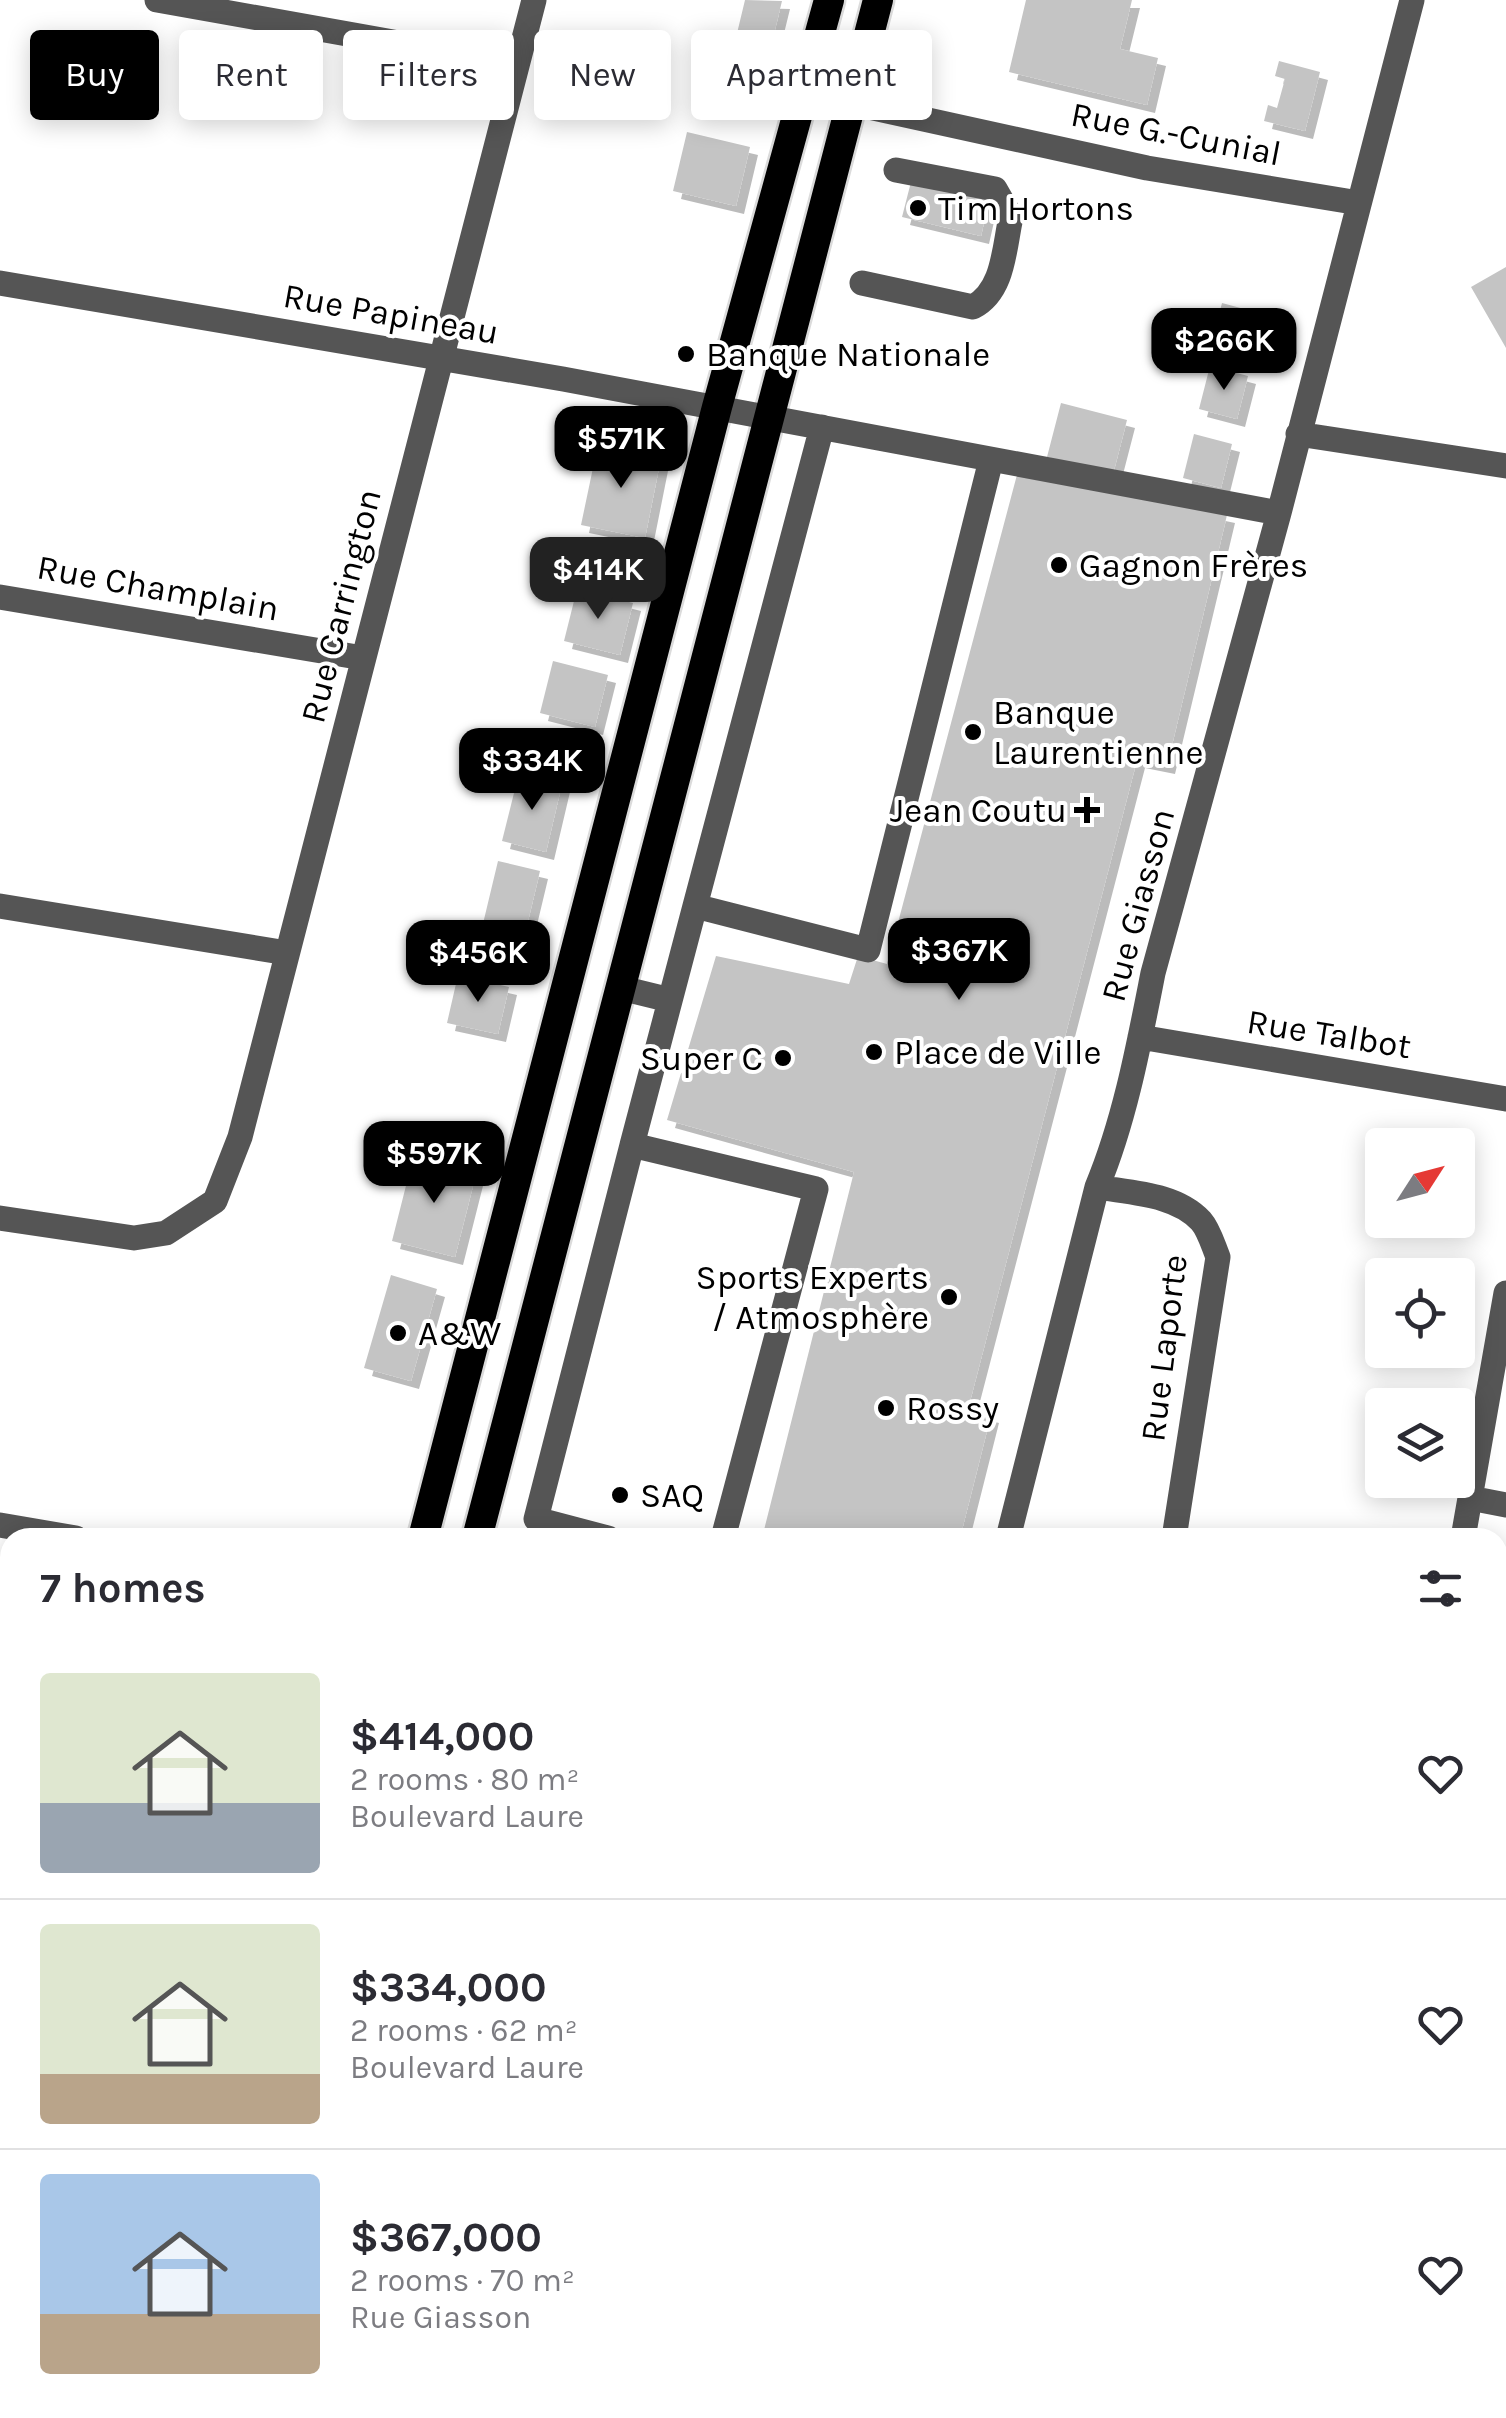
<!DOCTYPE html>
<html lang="en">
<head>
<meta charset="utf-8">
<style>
	:root { --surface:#fff; --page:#f2f2f3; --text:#2b2b33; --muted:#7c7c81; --line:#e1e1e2; --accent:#000 }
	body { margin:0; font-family:Karla,sans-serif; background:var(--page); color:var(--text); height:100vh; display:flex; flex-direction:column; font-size:38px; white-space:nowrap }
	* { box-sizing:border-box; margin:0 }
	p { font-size:32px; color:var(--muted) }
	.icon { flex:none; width:55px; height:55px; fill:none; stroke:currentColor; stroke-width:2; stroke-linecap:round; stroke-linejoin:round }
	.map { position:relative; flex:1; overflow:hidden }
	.details { position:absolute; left:0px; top:1528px; width:1508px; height:892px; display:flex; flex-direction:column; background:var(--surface); border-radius:30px 30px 0 0; box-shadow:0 5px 25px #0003 }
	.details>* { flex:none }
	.guide { position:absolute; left:30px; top:30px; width:1000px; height:90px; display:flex; gap:20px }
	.needle { width:65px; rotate:54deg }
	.controls { position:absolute; left:1365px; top:1128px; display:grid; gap:20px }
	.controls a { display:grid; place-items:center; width:110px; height:110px; border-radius:10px; background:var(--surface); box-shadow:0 5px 25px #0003; font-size:50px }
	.price { position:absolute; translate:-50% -85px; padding:0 22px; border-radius:20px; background:var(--accent); color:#fff; font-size:32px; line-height:65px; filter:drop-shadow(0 2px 5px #0008) }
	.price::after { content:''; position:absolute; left:50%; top:60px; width:30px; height:22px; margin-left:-15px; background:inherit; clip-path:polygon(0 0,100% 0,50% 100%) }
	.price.current { background:#222; color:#fff }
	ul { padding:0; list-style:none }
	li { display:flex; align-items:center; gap:30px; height:250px; padding:0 40px }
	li+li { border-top:2px solid var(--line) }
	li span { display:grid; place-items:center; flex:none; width:280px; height:200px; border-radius:10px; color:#555 }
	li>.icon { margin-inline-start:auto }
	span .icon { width:120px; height:120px; fill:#fffc; stroke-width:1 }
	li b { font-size:42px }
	h2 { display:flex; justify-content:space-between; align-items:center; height:120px; padding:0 40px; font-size:42px }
	.tag { padding:0 35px; border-radius:10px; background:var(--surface); box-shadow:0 5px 25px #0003; font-size:35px; line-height:90px }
	.tag.current { background:var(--accent); color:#fff }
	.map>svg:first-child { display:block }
	.building { fill:#c4c4c4; filter:url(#shadow) }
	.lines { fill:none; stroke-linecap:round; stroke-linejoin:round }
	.highway-casing { stroke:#dbdbdb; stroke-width:35 }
	.minor { stroke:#555; stroke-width:25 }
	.highway { stroke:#000; stroke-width:30 }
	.poi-dot { fill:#000; stroke:#fff; stroke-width:4 }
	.labels { text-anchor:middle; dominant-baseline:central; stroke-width:8; stroke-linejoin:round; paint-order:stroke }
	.street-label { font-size:35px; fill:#000; stroke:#fff }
	.poi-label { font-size:35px; fill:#000; stroke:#fff; text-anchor:start }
</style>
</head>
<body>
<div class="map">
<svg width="1506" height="2418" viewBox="0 0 1506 2418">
	<defs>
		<filter id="shadow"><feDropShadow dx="8" dy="8" stdDeviation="0" flood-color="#0004"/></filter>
	</defs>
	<rect width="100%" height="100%" fill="#fff"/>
	<path class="building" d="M745,0L782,1L755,111L697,96L710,44L733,50Z
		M1026,0H1132L1120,49L1158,58L1147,105L1009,72Z
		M1279,61L1320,72L1305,131L1264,121L1268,105L1277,108L1285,79L1275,76Z
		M687,132L750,147L736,206L673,191Z
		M912,178L990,196L981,236L902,217Z
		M1506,267V348L1471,287Z
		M1222,303L1259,313L1248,358L1210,349Z
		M1210,366L1248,376L1237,419L1199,409Z
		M1061,403L1127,420L1113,474L1047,457Z
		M1194,434L1232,444L1221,488L1183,478Z
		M598,444L661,458L645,538L581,525Z
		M1018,471L1227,515L1167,766L1137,760L968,1409L991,1415L960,1538H762L854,1172L667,1120L716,956L849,984L858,956L887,964Z
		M577,589L633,603L620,655L564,641Z
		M553,661L608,675L595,727L540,713Z
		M519,773L562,784L546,852L502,841Z
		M498,861L540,871L517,967L475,957Z
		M458,975L509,987L498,1034L447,1023Z
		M414,1154L477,1170L455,1257L392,1241Z
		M391,1275L437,1289L411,1381L364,1368Z
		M31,2410H101L99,2418H29Z
		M384,2410H488L523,2416L404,2418L383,2415Z"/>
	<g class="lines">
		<g class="highway-casing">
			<path id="highway" d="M423,1538L717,407L829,0
				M477,1538L878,0
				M189,2418L192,2410
				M243,2418L246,2410"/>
		</g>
		<path class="minor" d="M157,0L516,64
			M805,93L1147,168L1359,203
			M0,283L563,379L1279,513
			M862,283L973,307C1004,291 1004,248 1011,217L995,189L896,170
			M1298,434L1506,466
			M0,597L363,658
			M0,906L287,953
			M695,906L822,427
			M621,988L670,1000
			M1140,1037L1506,1099
			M1097,1187C1132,1193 1176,1194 1201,1221C1209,1230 1213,1245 1218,1257L1174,1538
			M0,1218L134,1238L166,1233L215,1201L240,1137L534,0
			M1470,1498L1506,1505
			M0,1525L76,1538
			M608,1538L536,1519L632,1145
			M723,1538L816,1189L632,1145L695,906L868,950L991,460
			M1008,1538L1097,1187C1125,1120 1139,1044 1153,973L1279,513L1412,0
			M1463,1538L1506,1293
			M1498,1763L1506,1765
			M1498,2042L1506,2044
			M1498,2308L1506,2310
			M839,2418L841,2410
			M1104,2418L1105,2410"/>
		<use href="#highway" class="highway"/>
	</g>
	<g class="poi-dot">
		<circle cx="918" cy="208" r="10"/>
		<circle cx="686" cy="354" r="10"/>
		<circle cx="1059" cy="565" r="10"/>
		<circle cx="973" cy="732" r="10"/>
		<path d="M1082 795h10v10h10v10h-10v10h-10v-10h-10v-10h10z"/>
		<circle cx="874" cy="1052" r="10"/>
		<circle cx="783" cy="1058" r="10"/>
		<circle cx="949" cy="1297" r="10"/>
		<circle cx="398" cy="1333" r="10"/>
		<circle cx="886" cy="1408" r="10"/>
		<circle cx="620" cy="1495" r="10"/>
	</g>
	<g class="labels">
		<g class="street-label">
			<text transform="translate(1176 134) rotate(11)">Rue G.-Cunial</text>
			<text transform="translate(391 314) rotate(10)">Rue Papineau</text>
			<text transform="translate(158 588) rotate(10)">Rue Champlain</text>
			<text transform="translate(341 606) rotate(-76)">Rue Carrington</text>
			<text transform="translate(1138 905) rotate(-75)">Rue Giasson</text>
			<text transform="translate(1329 1034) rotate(9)">Rue Talbot</text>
			<text transform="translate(1164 1348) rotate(-83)">Rue Laporte</text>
		</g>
		<g class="poi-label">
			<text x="938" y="208">Tim Hortons</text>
			<text x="706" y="354">Banque Nationale</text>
			<text x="1079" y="565">Gagnon Frères</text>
			<text x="993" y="712">Banque<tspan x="993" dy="40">Laurentienne</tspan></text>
			<text x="1067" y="810" text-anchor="end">Jean Coutu</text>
			<text x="894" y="1052">Place de Ville</text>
			<text x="763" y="1058" text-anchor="end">Super C</text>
			<text x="929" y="1277" text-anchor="end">Sports Experts<tspan x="929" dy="40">/ Atmosphère</tspan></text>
			<text x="418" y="1333">A&amp;W</text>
			<text x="906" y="1408">Rossy</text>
			<text x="640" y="1495">SAQ</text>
		</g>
	</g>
</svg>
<div class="controls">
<a><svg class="needle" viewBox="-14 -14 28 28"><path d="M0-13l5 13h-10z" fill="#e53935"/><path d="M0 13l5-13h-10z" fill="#7c7c81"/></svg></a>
<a><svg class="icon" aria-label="locate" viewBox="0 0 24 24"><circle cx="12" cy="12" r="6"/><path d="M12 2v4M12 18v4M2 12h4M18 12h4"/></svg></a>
<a><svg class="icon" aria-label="layers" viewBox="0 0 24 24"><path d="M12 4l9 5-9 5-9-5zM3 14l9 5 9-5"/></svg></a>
</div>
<b class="price" style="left:1224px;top:393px">$266K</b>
<b class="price" style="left:621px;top:491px">$571K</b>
<b class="price current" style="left:598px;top:622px">$414K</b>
<b class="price" style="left:532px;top:813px">$334K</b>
<b class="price" style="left:959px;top:1003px">$367K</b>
<b class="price" style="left:478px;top:1005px">$456K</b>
<b class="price" style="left:434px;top:1206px">$597K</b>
<div class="guide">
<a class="tag current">Buy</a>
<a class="tag">Rent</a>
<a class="tag">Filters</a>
<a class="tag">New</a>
<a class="tag">Apartment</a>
</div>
<section class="details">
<h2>7 homes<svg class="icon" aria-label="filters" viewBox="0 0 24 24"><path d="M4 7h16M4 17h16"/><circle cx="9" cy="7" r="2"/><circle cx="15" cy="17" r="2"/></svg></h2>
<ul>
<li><span style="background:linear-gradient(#dfe7d0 65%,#9aa5b1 0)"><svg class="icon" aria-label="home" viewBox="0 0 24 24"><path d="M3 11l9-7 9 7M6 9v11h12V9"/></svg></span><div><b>$414,000</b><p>2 rooms · 80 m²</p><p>Boulevard Laure</p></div><svg class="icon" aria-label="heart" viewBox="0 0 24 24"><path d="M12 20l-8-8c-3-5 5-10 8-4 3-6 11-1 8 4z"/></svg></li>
<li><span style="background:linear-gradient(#dfe7d0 75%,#b9a48a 0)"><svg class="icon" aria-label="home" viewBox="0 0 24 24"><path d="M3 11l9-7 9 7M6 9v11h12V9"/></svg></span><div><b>$334,000</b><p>2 rooms · 62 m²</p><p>Boulevard Laure</p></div><svg class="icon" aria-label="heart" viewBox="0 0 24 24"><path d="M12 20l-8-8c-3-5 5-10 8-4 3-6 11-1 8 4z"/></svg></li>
<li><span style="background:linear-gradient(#a9c7e8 70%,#b9a48a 0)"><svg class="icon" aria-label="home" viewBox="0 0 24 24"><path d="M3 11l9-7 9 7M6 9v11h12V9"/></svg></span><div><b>$367,000</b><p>2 rooms · 70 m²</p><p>Rue Giasson</p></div><svg class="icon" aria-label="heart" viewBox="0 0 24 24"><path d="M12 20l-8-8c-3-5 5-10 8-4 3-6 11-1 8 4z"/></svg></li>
</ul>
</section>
</div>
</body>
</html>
